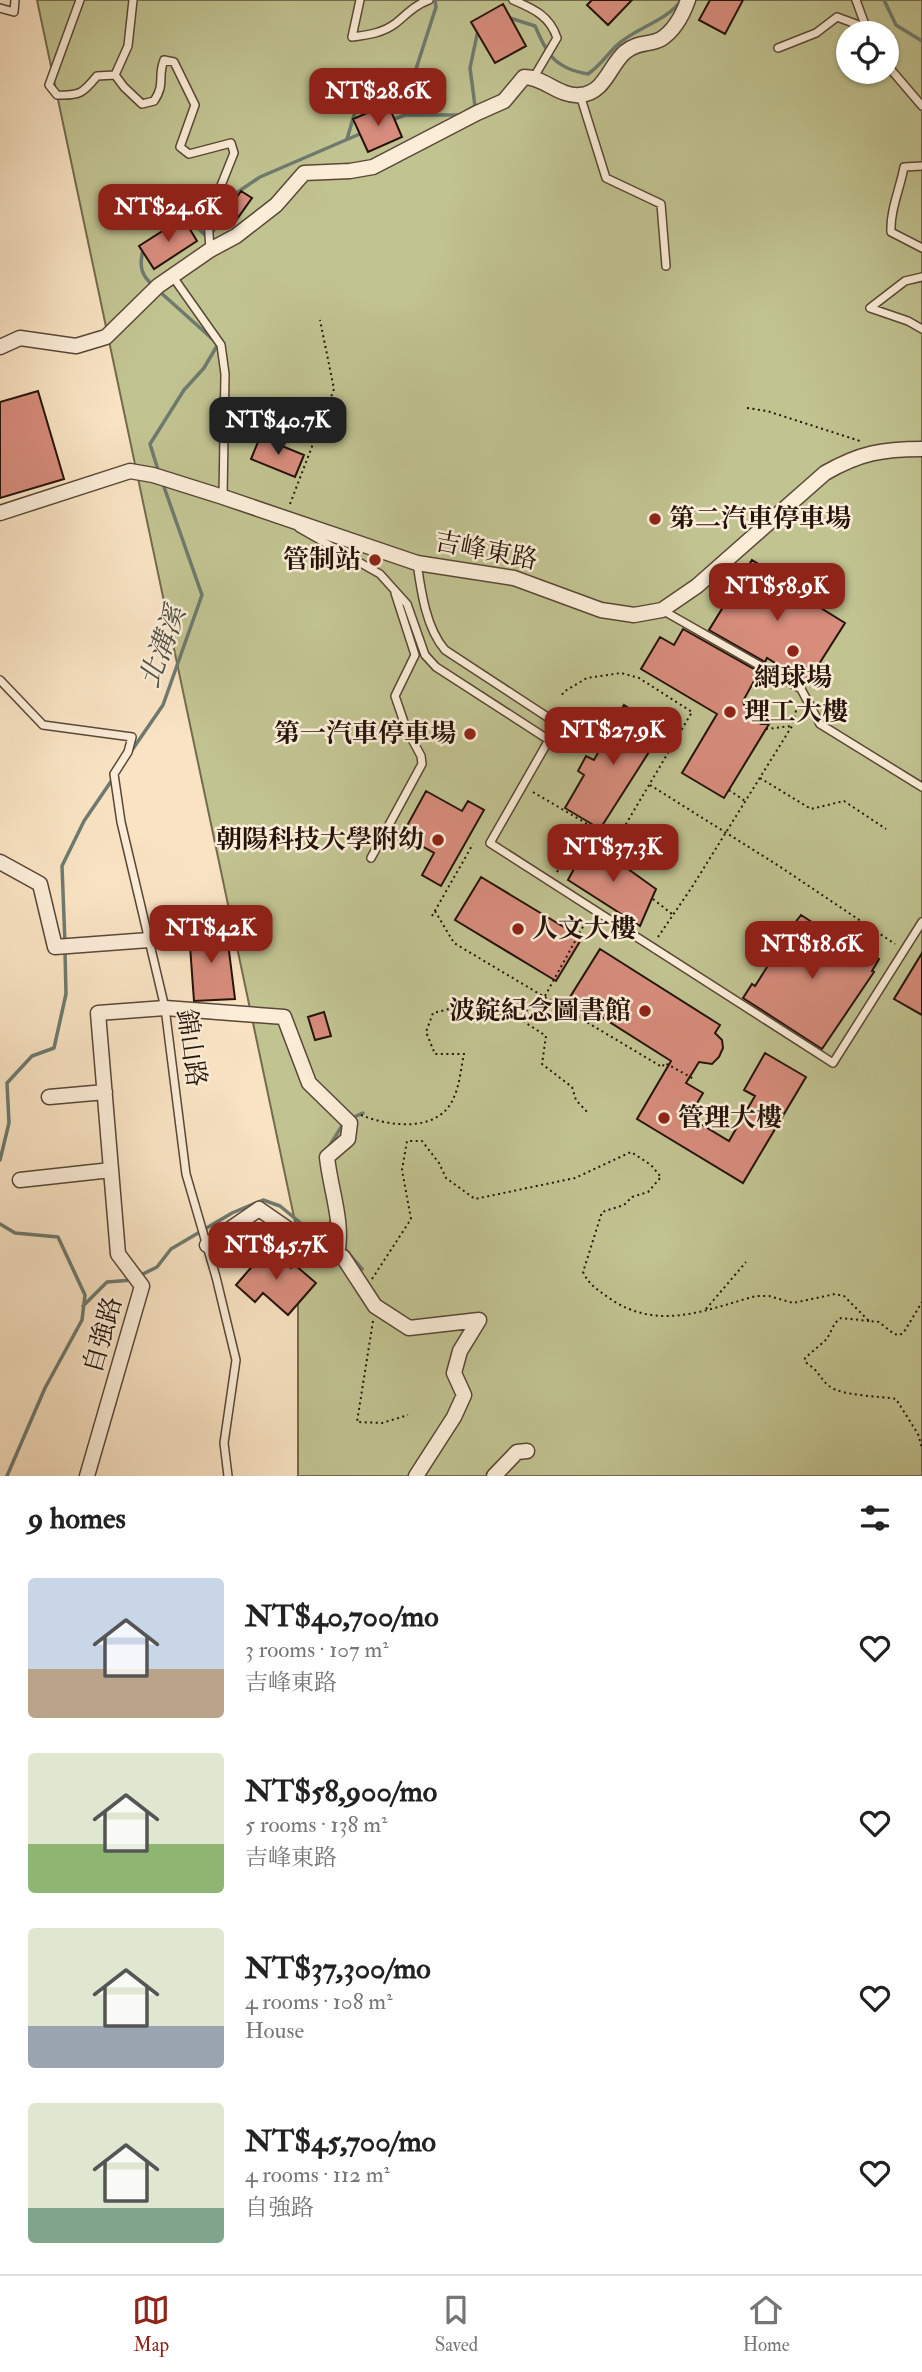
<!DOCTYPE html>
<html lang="en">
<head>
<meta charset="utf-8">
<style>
	:root { --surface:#fff; --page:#f6f6f6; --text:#222; --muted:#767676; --line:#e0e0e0; --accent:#8f2418 }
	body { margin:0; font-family:"IM FELL Double Pica","Noto Serif TC",serif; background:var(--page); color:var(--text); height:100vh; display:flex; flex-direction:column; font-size:26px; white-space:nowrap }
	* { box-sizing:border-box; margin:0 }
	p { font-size:23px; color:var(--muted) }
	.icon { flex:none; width:38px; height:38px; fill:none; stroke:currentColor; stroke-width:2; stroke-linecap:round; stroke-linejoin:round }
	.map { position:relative; height:1476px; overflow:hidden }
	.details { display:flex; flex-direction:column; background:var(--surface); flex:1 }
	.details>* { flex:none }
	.fabs { position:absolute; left:836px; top:21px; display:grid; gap:14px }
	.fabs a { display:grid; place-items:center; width:63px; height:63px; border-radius:50%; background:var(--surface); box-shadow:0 2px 5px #0004; font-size:35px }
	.price { position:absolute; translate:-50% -60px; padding:0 16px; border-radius:14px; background:var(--accent); color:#fff; font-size:23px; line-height:46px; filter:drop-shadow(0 2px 4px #0008) }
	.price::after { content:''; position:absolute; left:50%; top:42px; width:21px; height:16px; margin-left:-10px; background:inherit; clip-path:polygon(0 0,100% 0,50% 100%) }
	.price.active { background:#222; color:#fff }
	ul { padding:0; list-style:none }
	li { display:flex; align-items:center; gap:21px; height:175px; padding:0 28px }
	li span { display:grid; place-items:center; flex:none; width:196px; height:140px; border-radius:7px; color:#555 }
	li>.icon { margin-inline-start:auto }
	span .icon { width:84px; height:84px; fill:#fffc; stroke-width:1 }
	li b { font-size:30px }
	h2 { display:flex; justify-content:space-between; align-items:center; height:84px; padding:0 28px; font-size:30px }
	.tab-bar { display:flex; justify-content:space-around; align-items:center; height:98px; border-top:2px solid var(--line); background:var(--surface); font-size:19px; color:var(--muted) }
	.tab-bar a { display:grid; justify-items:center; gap:4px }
	.tab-bar .active { color:var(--accent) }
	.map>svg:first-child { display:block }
	.green { fill:#c1c391; stroke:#736b4e; stroke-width:2; fill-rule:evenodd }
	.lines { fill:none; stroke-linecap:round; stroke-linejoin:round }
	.stream { stroke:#6e7a6f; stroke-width:3.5 }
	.building { fill:#d78c7c; stroke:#25130a; stroke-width:2 }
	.lane-casing { stroke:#5a4738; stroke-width:10 }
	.street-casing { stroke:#5a4738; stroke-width:17 }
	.path { stroke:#25130a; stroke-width:2; stroke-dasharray:2 3.5; stroke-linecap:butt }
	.lane { stroke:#fbedd8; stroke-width:7 }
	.street { stroke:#fbedd8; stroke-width:14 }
	.poi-dot { fill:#8f2418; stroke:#fbedd8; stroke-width:2.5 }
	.labels { text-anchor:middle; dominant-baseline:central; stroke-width:5; stroke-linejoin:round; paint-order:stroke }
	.poi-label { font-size:26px; font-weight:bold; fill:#25130a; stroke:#fbedd8; text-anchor:start }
	.street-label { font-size:26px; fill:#25130a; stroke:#fbedd8 }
	.water-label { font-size:28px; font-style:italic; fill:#4f4f45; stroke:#fbedd8 }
</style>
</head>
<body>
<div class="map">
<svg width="922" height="1476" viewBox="0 0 922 1476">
	<rect width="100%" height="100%" fill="#f9e3c3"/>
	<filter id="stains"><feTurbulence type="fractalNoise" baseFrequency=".00286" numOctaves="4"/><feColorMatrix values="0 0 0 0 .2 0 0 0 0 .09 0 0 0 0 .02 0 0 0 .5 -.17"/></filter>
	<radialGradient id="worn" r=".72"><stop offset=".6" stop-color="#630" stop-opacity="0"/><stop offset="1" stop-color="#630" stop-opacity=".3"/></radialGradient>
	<path class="green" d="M37,0H922V1476H298V1236ZM849,33H887V72H849Z"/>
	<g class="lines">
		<path class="stream" d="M884,0L896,25L922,41
			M507,17L535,26C548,55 554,68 588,74C601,65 605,57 616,46C635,28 665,22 681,1
			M466,111L475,106L470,68L478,30
			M392,120L405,115H460
			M347,139L355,112L377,85L415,72L436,7L435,0
			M184,227L195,225L205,235L214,230L226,200L260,177L362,133
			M143,250C139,266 141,276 154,286
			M159,473L150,444L184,390L204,368L218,344L159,291
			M130,753L163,705L202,595L163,484
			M65,944L62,866L84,821L114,777
			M352,1118L363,1113
			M327,1150L343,1124
			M0,1160L9,1123L7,1083L32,1056L54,1048L66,994L65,952
			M0,1224L15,1233L58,1237L85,1295L82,1320L45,1388L7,1476
			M343,1247L362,1269
			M139,1276L157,1267L171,1249L232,1213L263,1200L280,1206L314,1234L328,1230L332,1217
			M83,1306L107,1282L132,1280"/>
	</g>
	<path class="building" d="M592,0H632L608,25L587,5Z
		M710,0H743L725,34L699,20Z
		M503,4L526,46L495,63L471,22Z
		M388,104L402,137L368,152L353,119Z
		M241,191L252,198L237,219L227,212Z
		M183,218L197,241L154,269L139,246Z
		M38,391L64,479L0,498V402Z
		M260,437L304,455L295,477L251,459Z
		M752,560L784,580L782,584L845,623L807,683L767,658L765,662L709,630Z
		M683,629L759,672L743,701L746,711L752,719L761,724H769L724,798L682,773L717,714L641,669L660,637L674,645Z
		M624,705L663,730L600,829L565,808L584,775L578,771L586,756L594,760Z
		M426,791L462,811L468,801L484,810L441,886L422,875L434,853L402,835Z
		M589,841L656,889L640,926L568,880Z
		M481,877L582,938L556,981L455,920Z
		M801,915L843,942L846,937L879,959L872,971L874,972L822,1049L743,998L752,984L755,986L769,964L768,963L775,953L770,950L780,935L784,937Z
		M226,927L235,999L194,1001L189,932Z
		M600,949L720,1025L715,1033L722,1040L723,1048L719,1057L712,1064L699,1062L686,1083L703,1093L689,1117L729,1141L755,1096L744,1090L765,1053L806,1077L743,1183L637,1119L671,1061L570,997Z
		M922,953V1015L894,999Z
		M324,1012L331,1036L315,1040L308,1017Z
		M268,1248L291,1268L295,1265L316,1283L288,1315L263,1293L255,1302L236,1285Z"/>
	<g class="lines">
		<g class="lane-casing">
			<path id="lane" d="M80,0L49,85L57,95C80,96 83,93 97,76L115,75
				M133,0L128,46L115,75L124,87L142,104L154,101C166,83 157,78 164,60L174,62L195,105L180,147L189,154L231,143L234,153L208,218L210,250
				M360,0L352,37C368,35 383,33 396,23C407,14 415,5 429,0
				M513,0C534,9 550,16 557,38L534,77
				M856,0L868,33
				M0,8L14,12L15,0
				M778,48L816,33L837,17L864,27
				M887,65L922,106
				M580,95L606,178L661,204L666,266
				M922,166L904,167C900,189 890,210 891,232L922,248
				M173,277L221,345L225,374L223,497
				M922,277L905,281L870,308L908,321L922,329
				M299,528L380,574L407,604L425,655L436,667L549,740
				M417,563C421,591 426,628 445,650L558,724L490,843L833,1063L922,922
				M662,610L801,689L820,724L922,787
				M0,680L43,725L132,737L128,752L114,774L121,822L165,1008L186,1174L216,1277L236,1360L224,1443L228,1476
				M371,858L422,764L421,756L406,728L395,696L415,655L395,593"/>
		</g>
		<g class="street-casing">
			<path id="street" d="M0,347L20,338L76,346L106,337L158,286L210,250L236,236L276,205L304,173L350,171L373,167L477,113L504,101L524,77C544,77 559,97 580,95C605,93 609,66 625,52C638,41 651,45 661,39C674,31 683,14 688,0
				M0,513L130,471L153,475L223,497L417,563L514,578L601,610L634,615L662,610L697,586L825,473C860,453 882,449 922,449
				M0,862L40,884L55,947L149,940
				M49,1097L105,1092
				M20,1180L111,1170
				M207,1245L259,1209L298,1236L343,1257L375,1306L409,1328L479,1320L460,1351L454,1373L464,1395L454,1417L416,1476
				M87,1476L142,1286L118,1254L98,1013L165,1008L284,1017L309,1083L350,1123L348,1139L327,1157C330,1188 344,1223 337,1254
				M494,1476L517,1452L527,1451"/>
		</g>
		<path class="path" d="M747,408L767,411L860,441
			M290,504L334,389L320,320
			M766,729L792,726
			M760,778L811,809L844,801L886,829
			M650,785L779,866L895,944
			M729,790L745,801
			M533,792L616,841L692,712L639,678L621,673L587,678L565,691L560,697
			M557,872L587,824
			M653,899L672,914
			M435,911L454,943L662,1067L665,1063L694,1079
			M432,916L473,844
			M658,937L692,887L792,726L798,703
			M545,996L585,923
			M523,1021L546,1036L542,1064L572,1087L576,1100L588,1113
			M361,1115C390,1127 440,1133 454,1097C460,1084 461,1067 464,1054H435L426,1032L433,1013L469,1004L522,1020L529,1006
			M372,1279L411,1219L402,1170L407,1141H422L439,1163L446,1178L475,1199L575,1178L631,1152L651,1165L661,1177L648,1192L632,1197L624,1205L602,1212L583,1272C589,1285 598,1290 609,1298C658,1332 705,1310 756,1296H769L793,1303L835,1294L844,1296L869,1321L879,1322L894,1334L900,1335L904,1332L922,1302
			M706,1309L746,1262
			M373,1321L357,1422L382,1423L408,1415
			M869,1321L841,1318L835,1323L827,1339L805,1358V1362C820,1371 819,1378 829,1386C841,1396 880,1396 896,1399L918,1434L922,1448"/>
		<use href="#lane" class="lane"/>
		<use href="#street" class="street"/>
	</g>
	<g class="poi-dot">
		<circle cx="655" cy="519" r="7"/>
		<circle cx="375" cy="560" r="7"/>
		<circle cx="793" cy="651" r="7"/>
		<circle cx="730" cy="712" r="7"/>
		<circle cx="470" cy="734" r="7"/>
		<circle cx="438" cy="840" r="7"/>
		<circle cx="518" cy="929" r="7"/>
		<circle cx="645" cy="1011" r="7"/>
		<circle cx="664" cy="1118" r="7"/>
	</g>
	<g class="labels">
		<g class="poi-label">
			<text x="669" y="519">第二汽車停車場</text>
			<text x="361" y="560" text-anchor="end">管制站</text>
			<text x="793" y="678" text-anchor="middle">網球場</text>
			<text x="744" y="712">理工大樓</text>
			<text x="456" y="734" text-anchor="end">第一汽車停車場</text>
			<text x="424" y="840" text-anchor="end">朝陽科技大學附幼</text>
			<text x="532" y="929">人文大樓</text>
			<text x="631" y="1011" text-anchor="end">波錠紀念圖書館</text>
			<text x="678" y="1118">管理大樓</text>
		</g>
		<g class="street-label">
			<text transform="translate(486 551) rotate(11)">吉峰東路</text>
			<text transform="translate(191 1048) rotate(82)">錦山路</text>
			<text transform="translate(103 1335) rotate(-74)">自強路</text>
		</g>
		<g class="water-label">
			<text transform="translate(163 647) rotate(-70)">北溝溪</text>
		</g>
	</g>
	<rect width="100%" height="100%" filter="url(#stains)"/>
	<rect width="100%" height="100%" fill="url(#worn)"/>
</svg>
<div class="fabs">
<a><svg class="icon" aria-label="locate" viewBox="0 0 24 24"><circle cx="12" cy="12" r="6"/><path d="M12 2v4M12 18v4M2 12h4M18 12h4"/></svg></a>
</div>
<b class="price" style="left:378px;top:128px">NT$28.6K</b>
<b class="price" style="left:168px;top:244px">NT$24.6K</b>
<b class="price active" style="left:278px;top:457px">NT$40.7K</b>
<b class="price" style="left:777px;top:623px">NT$58.9K</b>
<b class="price" style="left:613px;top:767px">NT$27.9K</b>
<b class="price" style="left:613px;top:884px">NT$37.3K</b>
<b class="price" style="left:211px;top:965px">NT$42K</b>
<b class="price" style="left:812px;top:981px">NT$18.6K</b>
<b class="price" style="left:276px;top:1282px">NT$45.7K</b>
</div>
<section class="details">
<h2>9 homes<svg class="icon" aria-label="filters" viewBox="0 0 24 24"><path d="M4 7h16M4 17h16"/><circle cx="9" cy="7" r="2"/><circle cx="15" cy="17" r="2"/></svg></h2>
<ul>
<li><span style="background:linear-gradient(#c9d6e8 65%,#b9a48a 0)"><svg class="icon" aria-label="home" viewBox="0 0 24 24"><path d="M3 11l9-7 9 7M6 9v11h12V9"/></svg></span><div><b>NT$40,700/mo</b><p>3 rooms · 107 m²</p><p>吉峰東路</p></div><svg class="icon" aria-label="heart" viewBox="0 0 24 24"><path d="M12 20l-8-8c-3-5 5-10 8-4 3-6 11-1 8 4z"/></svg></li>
<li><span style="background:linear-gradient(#dfe7d0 65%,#8fb573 0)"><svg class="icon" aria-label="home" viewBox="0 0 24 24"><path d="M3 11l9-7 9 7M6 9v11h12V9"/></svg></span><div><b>NT$58,900/mo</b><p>5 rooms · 138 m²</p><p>吉峰東路</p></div><svg class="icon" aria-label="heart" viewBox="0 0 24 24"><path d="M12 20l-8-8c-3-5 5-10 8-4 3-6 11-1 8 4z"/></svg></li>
<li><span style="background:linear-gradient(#dfe7d0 70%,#9aa5b1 0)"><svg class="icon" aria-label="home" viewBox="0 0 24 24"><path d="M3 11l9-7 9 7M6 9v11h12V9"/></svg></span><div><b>NT$37,300/mo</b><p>4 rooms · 108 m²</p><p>House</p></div><svg class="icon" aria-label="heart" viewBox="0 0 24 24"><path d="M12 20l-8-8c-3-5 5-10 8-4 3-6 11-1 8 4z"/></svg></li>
<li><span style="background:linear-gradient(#dfe7d0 75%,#7fa58c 0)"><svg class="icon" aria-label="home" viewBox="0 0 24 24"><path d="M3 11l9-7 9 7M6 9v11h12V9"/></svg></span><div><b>NT$45,700/mo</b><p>4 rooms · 112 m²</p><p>自強路</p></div><svg class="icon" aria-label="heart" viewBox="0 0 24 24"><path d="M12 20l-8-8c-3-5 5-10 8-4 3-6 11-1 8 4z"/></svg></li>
</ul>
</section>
<nav class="tab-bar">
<a class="active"><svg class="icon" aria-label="map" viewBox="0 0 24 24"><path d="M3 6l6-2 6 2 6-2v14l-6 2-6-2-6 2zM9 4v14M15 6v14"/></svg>Map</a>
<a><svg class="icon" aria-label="saved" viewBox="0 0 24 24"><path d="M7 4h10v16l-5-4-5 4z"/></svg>Saved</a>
<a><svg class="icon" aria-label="home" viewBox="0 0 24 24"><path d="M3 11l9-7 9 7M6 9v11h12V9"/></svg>Home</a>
</nav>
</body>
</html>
